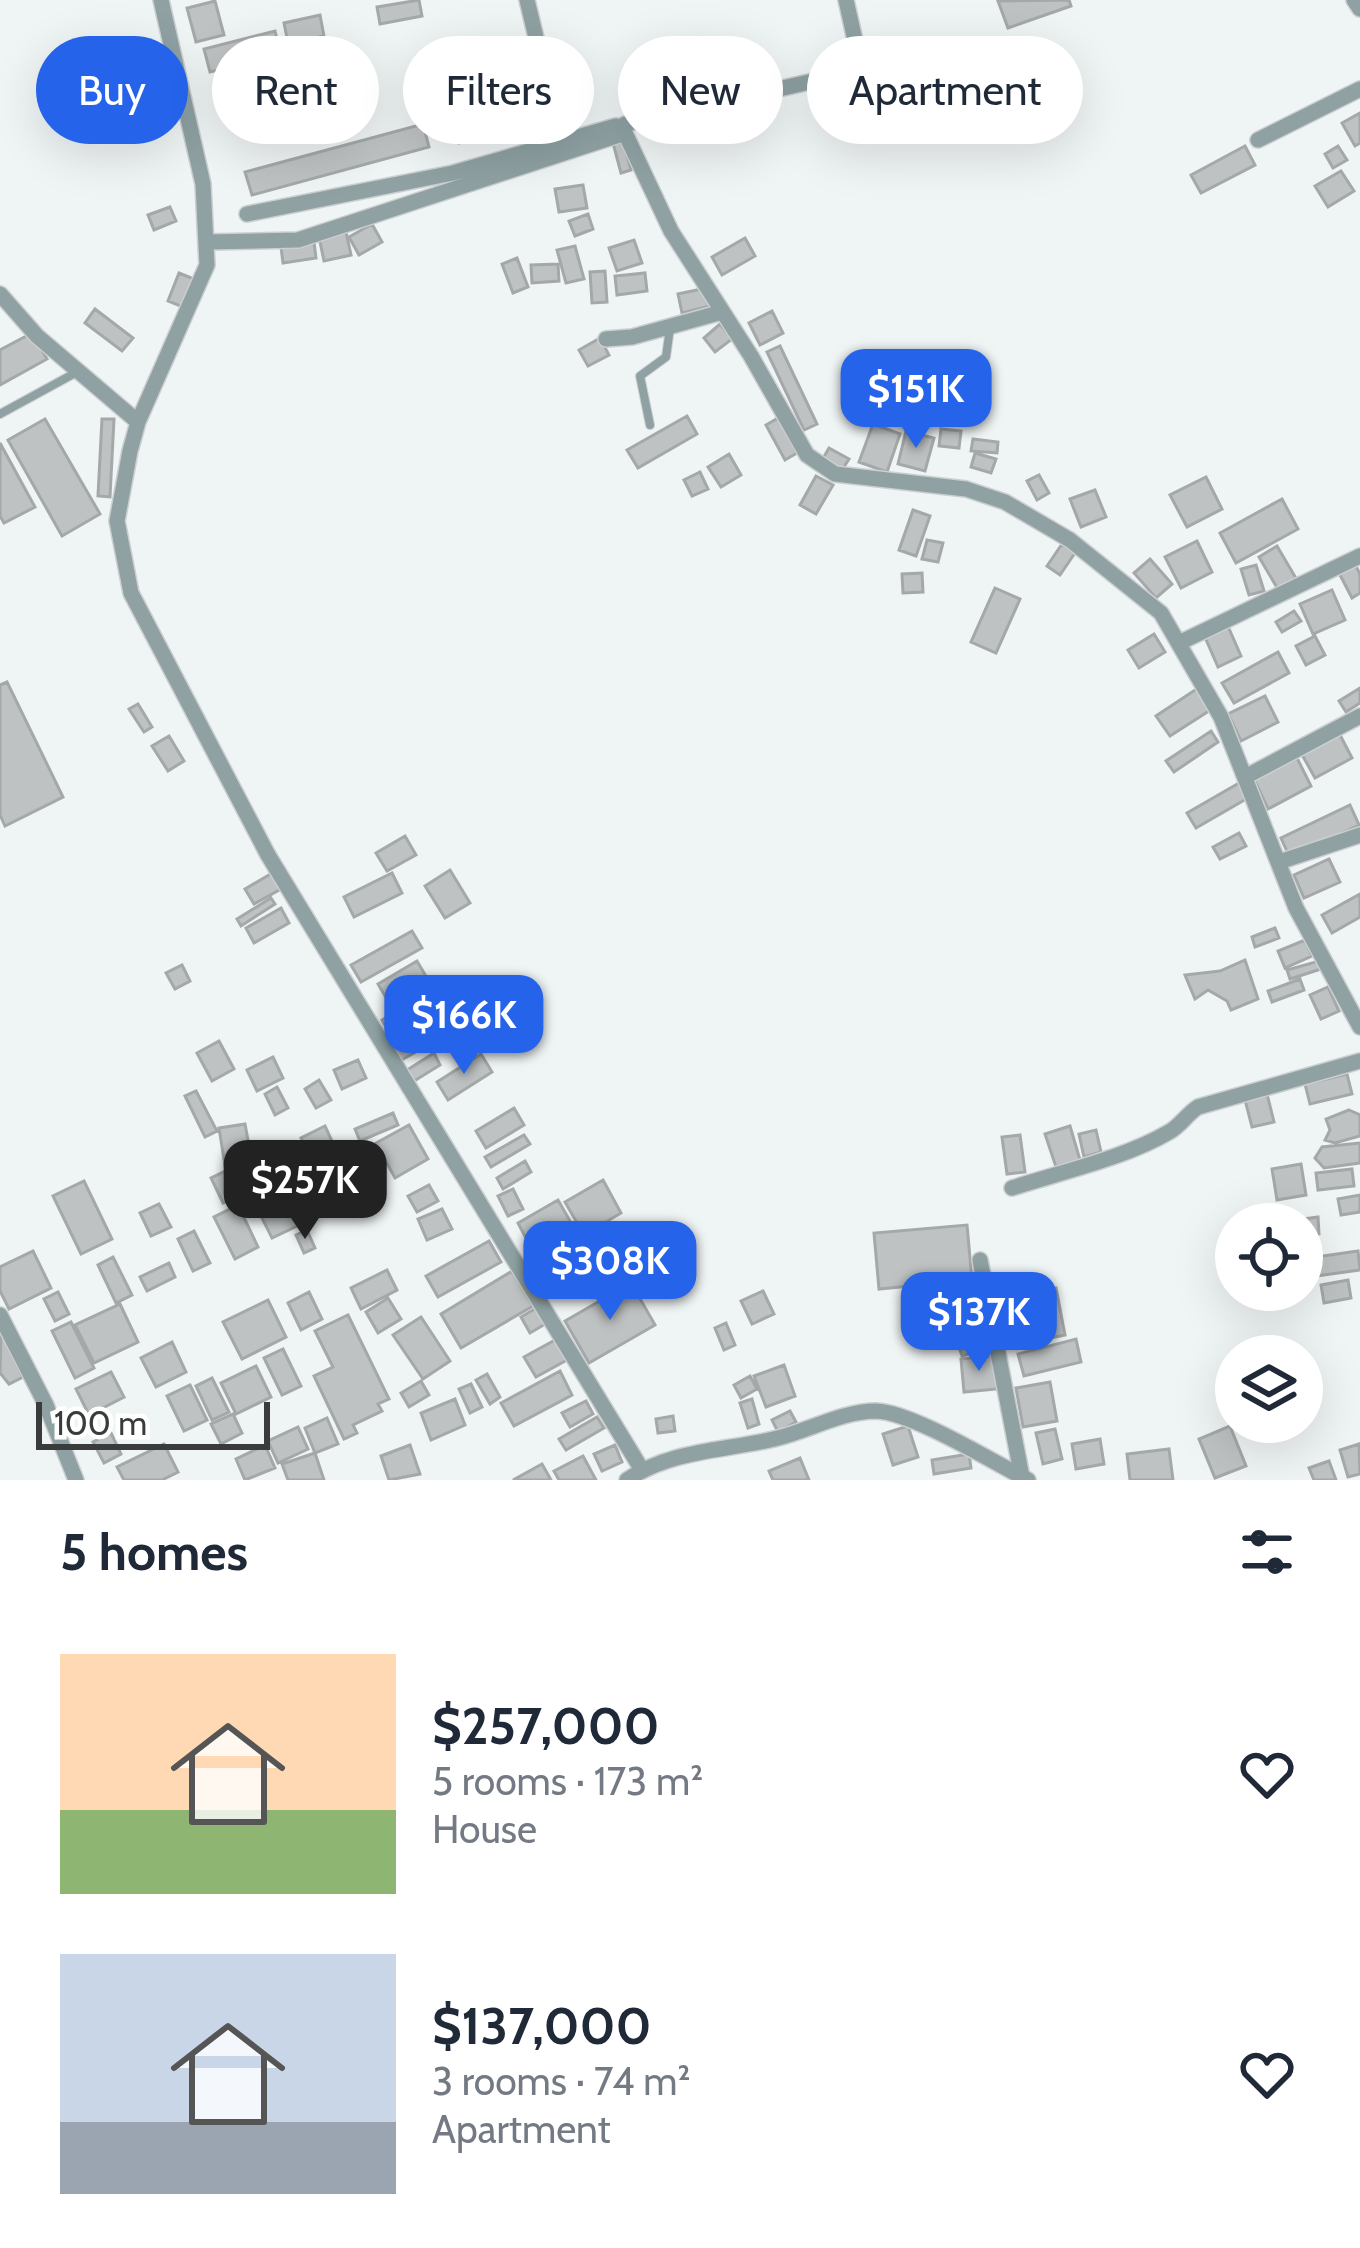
<!DOCTYPE html>
<html lang="en">
<head>
<meta charset="utf-8">
<style>
	:root { --surface:#fff; --page:#f6f6f7; --text:#1f2937; --muted:#747a83; --accent:#2563eb }
	body { margin:0; font-family:Cabin,sans-serif; background:var(--page); color:var(--text); height:100vh; display:flex; flex-direction:column; font-size:45px; white-space:nowrap }
	* { box-sizing:border-box; margin:0 }
	p { font-size:39px; color:var(--muted) }
	.icon { flex:none; width:66px; height:66px; fill:none; stroke:currentColor; stroke-width:2; stroke-linecap:round; stroke-linejoin:round }
	.map { position:relative; height:1480px; overflow:hidden }
	.details { display:flex; flex-direction:column; background:var(--surface); flex:1 }
	.details>* { flex:none }
	.hud { position:absolute; left:36px; top:36px; width:1290px; height:108px; display:flex; gap:24px }
	.controls { position:absolute; left:1215px; top:1203px; display:grid; gap:24px }
	.controls a { display:grid; place-items:center; width:108px; height:108px; border-radius:50%; background:var(--surface); box-shadow:0 12px 48px #0002; font-size:60px }
	.scale { position:absolute; left:36px; bottom:30px; width:234px; box-sizing:border-box; padding-left:12px; border:6px solid #3a3c3c; border-top:0; font-size:33px; line-height:42px; white-space:nowrap; color:#3a3c3c; -webkit-text-stroke:9px #fff; paint-order:stroke }
	.price { position:absolute; translate:-50% -102px; padding:0 27px; border-radius:24px; background:var(--accent); color:#fff; font-size:39px; line-height:78px; filter:drop-shadow(0 3px 6px #0008) }
	.price::after { content:''; position:absolute; left:50%; top:72px; width:36px; height:27px; margin-left:-18px; background:inherit; clip-path:polygon(0 0,100% 0,50% 100%) }
	.price.active { background:#222; color:#fff }
	ul { padding:0; list-style:none }
	li { display:flex; align-items:center; gap:36px; height:300px; padding:0 60px }
	li span { display:grid; place-items:center; flex:none; width:336px; height:240px; border-radius:0px; color:#555 }
	li>.icon { margin-inline-start:auto }
	span .icon { width:144px; height:144px; fill:#fffc; stroke-width:1 }
	li b { font-size:51px }
	h2 { display:flex; justify-content:space-between; align-items:center; height:144px; padding:0 60px; font-size:51px }
	.chip { padding:0 42px; border-radius:54px; background:var(--surface); box-shadow:0 12px 48px #0002; font-size:42px; line-height:108px }
	.chip.active { background:var(--accent); color:#fff }
	.map>svg:first-child { display:block }
	.building { fill:#bec2c3; stroke:#a4a8a8; stroke-width:3 }
	.lines { fill:none; stroke-linecap:round; stroke-linejoin:round }
	.lane-casing { stroke:#cbcfcf; stroke-width:10 }
	.street-casing { stroke:#cbcfcf; stroke-width:18 }
	.lane { stroke:#8fa1a3; stroke-width:8 }
	.street { stroke:#8fa1a3; stroke-width:15 }
</style>
</head>
<body>
<div class="map">
<svg width="1360" height="1480" viewBox="0 0 1360 1480">
	<rect width="100%" height="100%" fill="#eff4f4"/>
	<path class="building" d="M419,0L422,16L380,24L377,7Z
		M1069,0L1071,6L1008,28L998,1Z
		M215,1L224,35L196,42L187,8Z
		M320,15L324,36L288,43L284,23Z
		M275,31L281,55L210,72L204,49Z
		M511,64L520,77L503,87L495,74Z
		M542,89L550,117L459,143L451,114Z
		M1360,113V143L1355,146L1342,123Z
		M423,124L429,147L252,195L245,172Z
		M623,140L631,170L621,173L613,143Z
		M1245,146L1255,165L1201,193L1191,175Z
		M1338,146L1347,160L1333,168L1325,154Z
		M1341,171L1354,191L1328,207L1315,186Z
		M583,185L587,208L559,212L555,189Z
		M170,207L176,221L154,230L148,215Z
		M588,214L593,229L575,236L569,221Z
		M372,224L382,242L359,255L349,237Z
		M346,232L351,255L324,261L319,237Z
		M745,238L755,256L722,275L712,257Z
		M634,240L642,263L617,271L609,248Z
		M314,242L316,258L283,263L281,247Z
		M575,246L584,279L566,283L557,250Z
		M517,258L528,287L513,293L502,264Z
		M558,264L559,281L532,283L531,265Z
		M605,271L607,302L592,303L590,272Z
		M179,273L194,279L183,307L168,301Z
		M645,273L647,291L617,295L615,276Z
		M706,288L710,306L682,313L678,294Z
		M95,309L133,338L122,351L85,323Z
		M772,311L783,333L760,345L749,323Z
		M720,324L732,339L715,352L704,338Z
		M32,333L47,359L0,385V350Z
		M600,338L609,355L588,366L579,350Z
		M780,346L817,424L804,430L767,352Z
		M687,416L697,434L638,468L627,450Z
		M778,418L797,453L785,460L766,425Z
		M45,419L100,514L62,536L8,440Z
		M102,419H114L110,497L98,496Z
		M873,424L900,434L887,472L859,462Z
		M941,429L961,431L959,448L939,446Z
		M906,431L934,438L925,471L898,464Z
		M973,439L998,442L997,453L971,451Z
		M0,443L35,507L4,523L0,516Z
		M829,448L849,459L842,470L822,460Z
		M975,453L996,459L991,473L971,467Z
		M729,454L741,475L721,487L708,467Z
		M700,472L708,489L692,496L684,480Z
		M1039,475L1049,493L1037,500L1027,481Z
		M816,476L833,485L816,514L800,505Z
		M1206,477L1222,509L1187,527L1170,495Z
		M1095,490L1106,517L1081,527L1070,499Z
		M1282,499L1298,529L1236,563L1220,533Z
		M913,510L930,516L916,556L899,550Z
		M927,540L943,543L938,562L922,559Z
		M1197,541L1212,572L1181,588L1165,557Z
		M1062,544L1075,553L1060,575L1047,566Z
		M1277,546L1297,580L1279,591L1259,557Z
		M1150,559L1172,584L1156,598L1134,573Z
		M1354,562L1360,574V593L1352,598L1338,571Z
		M1256,565L1264,591L1249,595L1241,569Z
		M922,573L923,592L903,593L902,574Z
		M995,588L1020,599L996,653L971,642Z
		M1332,590L1345,620L1313,634L1300,604Z
		M1294,611L1301,621L1282,632L1276,622Z
		M1227,624L1241,656L1218,667L1204,635Z
		M1154,634L1165,652L1139,668L1128,650Z
		M1315,636L1325,655L1306,665L1296,646Z
		M1278,652L1289,673L1234,703L1222,683Z
		M7,682L63,797L5,826L0,815V685Z
		M1198,688L1212,709L1170,736L1156,716Z
		M1360,688V703L1346,712L1339,701Z
		M1265,696L1278,722L1241,741L1228,714Z
		M138,704L152,727L144,732L129,709Z
		M1211,731L1218,742L1174,772L1166,761Z
		M1338,731L1352,758L1315,778L1300,751Z
		M169,736L184,761L168,771L152,746Z
		M1297,758L1311,786L1268,809L1254,779Z
		M1239,783L1248,798L1196,828L1187,813Z
		M1350,805L1359,825L1290,858L1281,838Z
		M1239,833L1246,846L1220,859L1213,847Z
		M405,836L416,855L387,871L376,853Z
		M1329,859L1340,882L1304,898L1294,875Z
		M450,870L470,903L445,918L425,886Z
		M274,872L283,888L254,904L245,889Z
		M392,873L402,893L354,917L344,897Z
		M1360,894V917L1332,933L1322,915Z
		M271,898L275,904L241,926L237,919Z
		M281,908L289,923L254,943L246,928Z
		M1275,928L1279,938L1255,947L1252,937Z
		M412,931L422,948L361,982L351,965Z
		M1305,940L1312,956L1285,968L1278,951Z
		M1245,960L1258,999L1231,1010L1227,1001L1208,990L1195,999L1185,975L1220,971Z
		M417,961L427,978L388,1001L378,984Z
		M1319,961L1321,969L1290,979L1287,970Z
		M182,965L190,981L175,989L166,973Z
		M1300,979L1304,990L1272,1002L1268,991Z
		M1328,987L1339,1011L1321,1019L1310,995Z
		M429,992L438,1007L391,1036L382,1020Z
		M413,1040L419,1050L400,1061L394,1051Z
		M219,1041L234,1069L212,1081L197,1053Z
		M434,1053L440,1065L411,1083L404,1072Z
		M481,1054L492,1072L448,1100L437,1082Z
		M273,1057L283,1078L257,1091L247,1070Z
		M358,1060L366,1078L342,1089L334,1070Z
		M1347,1074L1352,1094L1310,1104L1305,1084Z
		M319,1080L331,1100L316,1108L305,1089Z
		M277,1087L288,1108L275,1115L265,1094Z
		M196,1091L217,1131L205,1137L185,1096Z
		M1267,1094L1274,1122L1252,1127L1245,1100Z
		M514,1108L524,1125L486,1148L476,1131Z
		M1349,1110L1360,1115V1136L1335,1143L1325,1140L1330,1130L1326,1119Z
		M393,1113L398,1125L360,1141L355,1129Z
		M245,1124L251,1156L225,1166L219,1128Z
		M409,1125L428,1159L395,1178L376,1143Z
		M325,1126L337,1152L314,1163L301,1138Z
		M1070,1126L1080,1160L1056,1167L1045,1134Z
		M1096,1130L1101,1152L1084,1157L1079,1134Z
		M524,1135L530,1144L491,1167L485,1157Z
		M1020,1135L1025,1172L1007,1174L1002,1137Z
		M1360,1143V1163L1324,1168L1315,1158L1322,1147Z
		M370,1145L381,1173L363,1175L369,1191L343,1208L329,1188L330,1181L324,1164Z
		M279,1147L290,1169L262,1183L251,1161Z
		M525,1161L531,1172L503,1189L497,1178Z
		M244,1162L257,1186L223,1203L211,1178Z
		M1301,1164L1306,1195L1277,1200L1272,1169Z
		M1352,1169L1354,1186L1318,1190L1316,1173Z
		M303,1180L320,1215L272,1238L255,1204Z
		M603,1180L621,1213L584,1235L565,1202Z
		M84,1181L112,1239L81,1254L53,1196Z
		M429,1185L438,1201L417,1212L408,1196Z
		M513,1189L523,1209L508,1216L498,1196Z
		M1360,1195V1212L1341,1215L1338,1199Z
		M558,1200L570,1221L529,1244L518,1223Z
		M159,1204L171,1227L151,1236L140,1213Z
		M238,1205L258,1247L235,1259L214,1217Z
		M442,1209L452,1229L427,1240L418,1219Z
		M1318,1217L1319,1234L1302,1236V1224H1267Z
		M967,1225L972,1280L879,1289L874,1233Z
		M307,1230L315,1248L304,1253L296,1235Z
		M194,1231L210,1263L193,1271L178,1239Z
		M489,1241L501,1262L438,1297L426,1276Z
		M581,1244L592,1262L552,1287L541,1269Z
		M33,1251L51,1288L9,1309L0,1291V1267Z
		M1358,1251L1360,1270L1302,1278V1259Z
		M113,1257L132,1295L116,1303L98,1265Z
		M169,1263L175,1277L147,1291L140,1277Z
		M387,1270L397,1290L361,1309L351,1288Z
		M512,1271L533,1306L461,1348L441,1314Z
		M1348,1280L1351,1298L1324,1303L1321,1285Z
		M631,1283L655,1325L589,1363L565,1321Z
		M1056,1288L1065,1335L1004,1347L994,1300Z
		M763,1291L774,1314L752,1324L741,1301Z
		M58,1292L69,1314L55,1321L44,1299Z
		M309,1292L322,1319L301,1330L288,1303Z
		M388,1298L401,1319L378,1333L366,1312Z
		M268,1300L286,1337L242,1359L223,1322Z
		M120,1304L138,1342L94,1363L75,1325Z
		M538,1307L547,1323L530,1333L521,1317Z
		M348,1315L389,1399L378,1404L382,1411L353,1425L357,1433L344,1439L314,1376L333,1367L315,1331Z
		M421,1317L450,1361L423,1379L393,1335Z
		M987,1320L994,1346L962,1356L954,1330Z
		M71,1322L94,1368L75,1378L52,1331Z
		M726,1323L735,1345L724,1350L715,1328Z
		M1,1332L23,1377L9,1384L0,1373Z
		M1076,1339L1081,1362L1024,1376L1018,1354Z
		M555,1340L567,1360L536,1377L524,1357Z
		M172,1342L186,1372L156,1387L141,1358Z
		M283,1349L301,1386L282,1395L264,1358Z
		M994,1356L997,1389L964,1392L961,1359Z
		M784,1365L795,1396L766,1407L754,1376Z
		M256,1366L271,1397L236,1414L221,1383Z
		M560,1371L572,1395L514,1426L501,1403Z
		M111,1372L124,1397L89,1415L76,1389Z
		M487,1374L500,1397L490,1404L476,1380Z
		M750,1376L757,1389L741,1398L734,1385Z
		M212,1378L229,1412L212,1420L196,1386Z
		M421,1381L429,1395L409,1407L401,1393Z
		M1050,1382L1057,1421L1023,1427L1016,1388Z
		M1309,1383L1315,1410L1302,1413V1384Z
		M471,1384L482,1407L470,1413L459,1389Z
		M190,1385L207,1420L184,1431L167,1396Z
		M455,1399L465,1425L431,1440L421,1413Z
		M752,1399L759,1424L748,1428L740,1403Z
		M586,1401L593,1414L570,1427L562,1413Z
		M790,1411L796,1422L778,1432L772,1420Z
		M233,1414L242,1433L221,1444L211,1424Z
		M673,1416L675,1431L658,1433L656,1419Z
		M597,1417L604,1428L566,1450L559,1439Z
		M327,1418L338,1444L315,1453L305,1428Z
		M908,1426L918,1457L893,1465L883,1434Z
		M1230,1426L1246,1466L1215,1478L1199,1439Z
		M298,1427L308,1449L278,1463L268,1441Z
		M1055,1429L1062,1459L1043,1464L1036,1433Z
		M111,1433L121,1454L104,1463L93,1442Z
		M1100,1439L1104,1464L1076,1469L1072,1444Z
		M164,1444L178,1472L162,1480H124L117,1467Z
		M1359,1444L1360,1474L1348,1477L1340,1450Z
		M265,1445L275,1468L245,1480L236,1459Z
		M410,1445L420,1474L389,1480L381,1456Z
		M615,1445L622,1462L602,1471L594,1454Z
		M1169,1449L1173,1480H1130L1127,1454Z
		M315,1453L324,1480H288L282,1464Z
		M969,1454L971,1468L934,1474L932,1460Z
		M583,1456L596,1480H559L554,1471Z
		M800,1458L809,1480H773L769,1471Z
		M1329,1461L1336,1480H1314L1309,1468Z
		M542,1464L551,1480H513Z"/>
	<g class="lines">
		<g class="lane-casing">
			<path id="lane" d="M0,414L77,372
				M650,425L640,376L666,357L670,328"/>
		</g>
		<g class="street-casing">
			<path id="street" d="M161,0L203,184L207,265L138,422L130,451L117,521L131,593L268,855L642,1470
				M527,0L561,142
				M846,0L861,67
				M1354,0L1360,9
				M625,133V124L901,61
				M1258,140L1360,89
				M247,214L453,173L616,126
				M208,242L298,240L625,133L671,231L751,356L807,455L835,474L966,489L1005,502L1070,540L1161,613L1221,717L1296,908L1360,1027
				M0,294L37,336L138,422
				M606,339L632,337L722,312
				M1181,642L1360,556
				M1247,776L1360,716
				M1279,862L1360,835
				M1012,1188C1061,1172 1125,1158 1169,1132C1180,1126 1187,1114 1198,1107L1360,1061
				M980,1260L1022,1477
				M0,1315L46,1405L76,1480
				M627,1480C672,1449 727,1451 778,1438C810,1430 843,1411 876,1411C912,1412 993,1462 1028,1480"/>
		</g>
		<use href="#lane" class="lane"/>
		<use href="#street" class="street"/>
	</g>
</svg>
<div class="controls">
<a><svg class="icon" aria-label="locate" viewBox="0 0 24 24"><circle cx="12" cy="12" r="6"/><path d="M12 2v4M12 18v4M2 12h4M18 12h4"/></svg></a>
<a><svg class="icon" aria-label="layers" viewBox="0 0 24 24"><path d="M12 4l9 5-9 5-9-5zM3 14l9 5 9-5"/></svg></a>
</div>
<div class="scale">100 m</div>
<b class="price" style="left:916px;top:451px">$151K</b>
<b class="price" style="left:464px;top:1077px">$166K</b>
<b class="price active" style="left:305px;top:1242px">$257K</b>
<b class="price" style="left:610px;top:1323px">$308K</b>
<b class="price" style="left:979px;top:1374px">$137K</b>
<div class="hud">
<a class="chip active">Buy</a>
<a class="chip">Rent</a>
<a class="chip">Filters</a>
<a class="chip">New</a>
<a class="chip">Apartment</a>
</div>
</div>
<section class="details">
<h2>5 homes<svg class="icon" aria-label="filters" viewBox="0 0 24 24"><path d="M4 7h16M4 17h16"/><circle cx="9" cy="7" r="2"/><circle cx="15" cy="17" r="2"/></svg></h2>
<ul>
<li><span style="background:linear-gradient(#ffd9b3 65%,#8fb573 0)"><svg class="icon" aria-label="home" viewBox="0 0 24 24"><path d="M3 11l9-7 9 7M6 9v11h12V9"/></svg></span><div><b>$257,000</b><p>5 rooms · 173 m²</p><p>House</p></div><svg class="icon" aria-label="heart" viewBox="0 0 24 24"><path d="M12 20l-8-8c-3-5 5-10 8-4 3-6 11-1 8 4z"/></svg></li>
<li><span style="background:linear-gradient(#c9d6e8 70%,#9aa5b1 0)"><svg class="icon" aria-label="home" viewBox="0 0 24 24"><path d="M3 11l9-7 9 7M6 9v11h12V9"/></svg></span><div><b>$137,000</b><p>3 rooms · 74 m²</p><p>Apartment</p></div><svg class="icon" aria-label="heart" viewBox="0 0 24 24"><path d="M12 20l-8-8c-3-5 5-10 8-4 3-6 11-1 8 4z"/></svg></li>
</ul>
</section>
</body>
</html>
